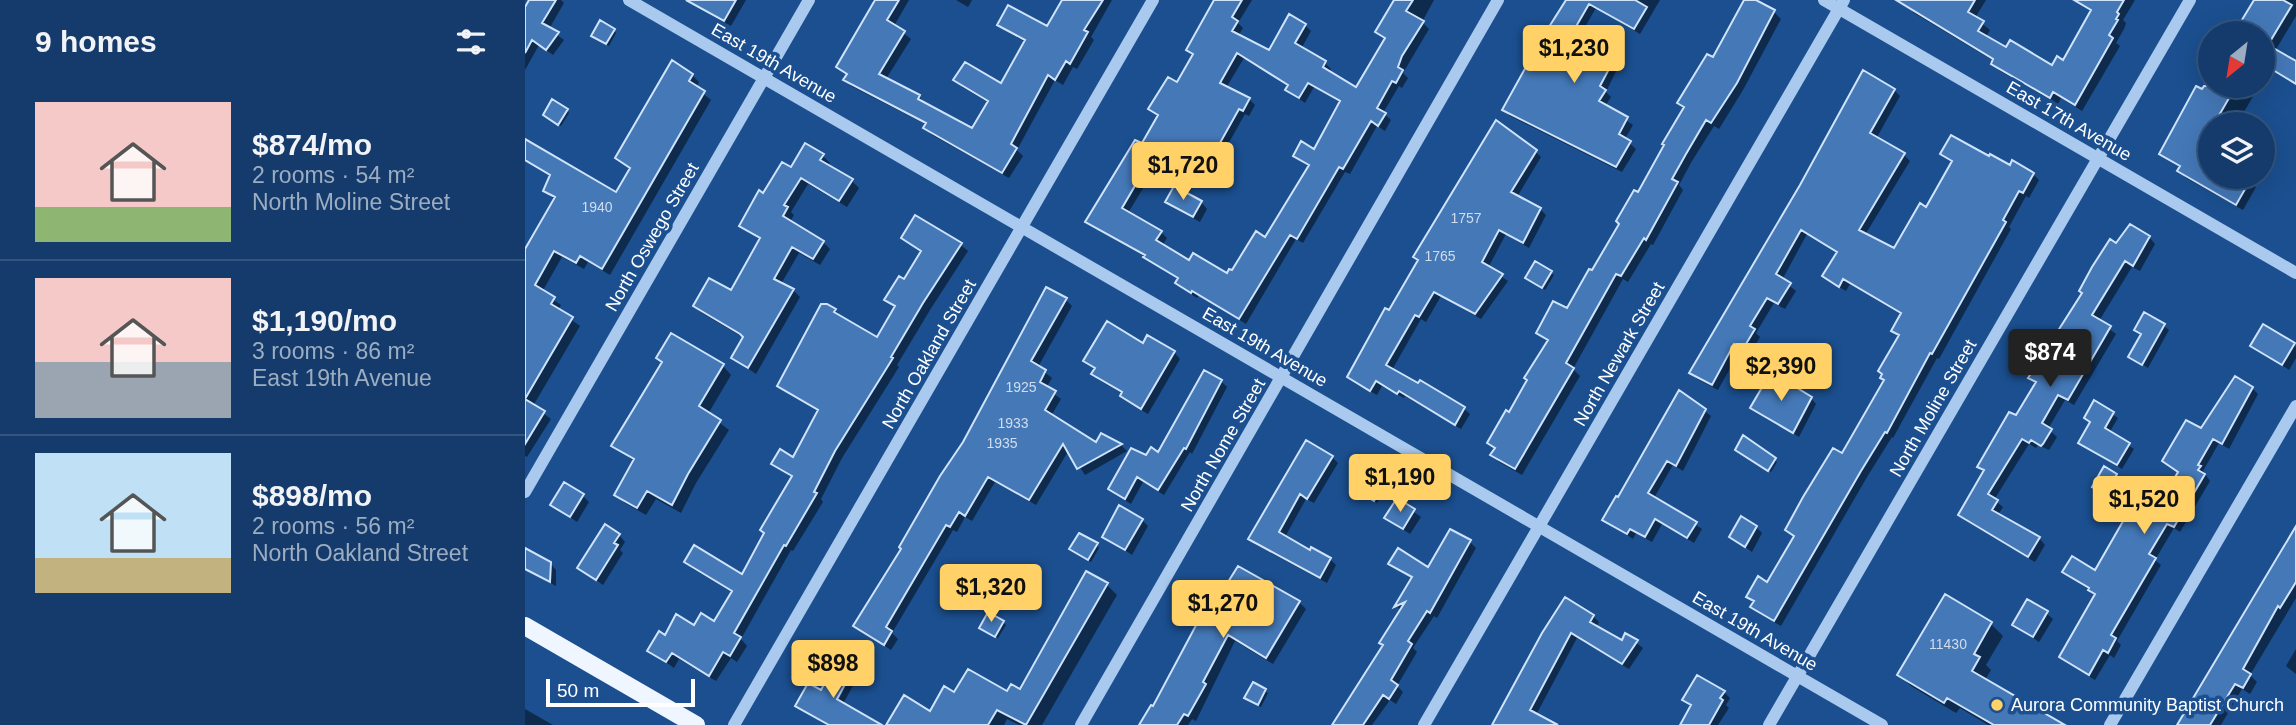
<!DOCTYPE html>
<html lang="en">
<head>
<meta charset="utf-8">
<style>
	:root { --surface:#143b6b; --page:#214673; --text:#f1f3f6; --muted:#9dadc1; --line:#33557e; --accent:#ffd166 }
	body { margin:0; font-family:Helvetica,sans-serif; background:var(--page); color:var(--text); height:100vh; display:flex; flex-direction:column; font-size:26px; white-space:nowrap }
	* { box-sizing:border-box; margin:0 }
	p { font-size:23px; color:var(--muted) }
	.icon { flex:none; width:38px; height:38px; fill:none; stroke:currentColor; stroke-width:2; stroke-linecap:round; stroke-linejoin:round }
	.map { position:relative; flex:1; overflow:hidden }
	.drawer { display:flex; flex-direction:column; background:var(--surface); width:525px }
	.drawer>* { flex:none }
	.needle { width:46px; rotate:210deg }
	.controls { position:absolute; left:1673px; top:21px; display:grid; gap:14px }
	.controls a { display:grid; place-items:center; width:77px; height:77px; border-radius:50%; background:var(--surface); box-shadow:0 7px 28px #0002,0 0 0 2px var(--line); font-size:35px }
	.scale { position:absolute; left:21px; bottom:18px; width:149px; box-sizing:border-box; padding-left:7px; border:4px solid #fff; border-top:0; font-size:19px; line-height:24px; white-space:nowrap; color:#fff; -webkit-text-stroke:5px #1b4f8f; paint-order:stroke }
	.price { position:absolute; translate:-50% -60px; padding:0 16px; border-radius:7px; background:var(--accent); color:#111; font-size:23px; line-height:46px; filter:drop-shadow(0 2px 4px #0008) }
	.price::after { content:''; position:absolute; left:50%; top:42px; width:21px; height:16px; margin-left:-10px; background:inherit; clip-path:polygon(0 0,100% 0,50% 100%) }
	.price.current { background:#222; color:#fff }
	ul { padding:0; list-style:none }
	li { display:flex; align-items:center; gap:21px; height:175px; padding:0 35px }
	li+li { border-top:2px solid var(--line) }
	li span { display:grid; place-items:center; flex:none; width:196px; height:140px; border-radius:0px; color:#555 }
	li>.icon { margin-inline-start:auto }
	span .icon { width:84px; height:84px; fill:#fffc; stroke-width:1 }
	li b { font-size:30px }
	h2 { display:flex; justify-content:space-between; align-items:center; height:84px; padding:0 35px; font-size:30px }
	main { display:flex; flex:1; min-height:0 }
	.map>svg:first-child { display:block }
	.shadow { fill:#0007; fill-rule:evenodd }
	.building { fill:#4478b7; stroke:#cfe3fa; stroke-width:2; fill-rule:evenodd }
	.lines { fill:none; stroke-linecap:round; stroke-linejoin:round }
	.minor { stroke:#a9c9ee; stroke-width:12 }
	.major { stroke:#f0f6ff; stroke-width:18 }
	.poi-dot { fill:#ffd166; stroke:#1b4f8f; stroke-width:2.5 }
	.labels { text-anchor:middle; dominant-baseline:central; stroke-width:7; stroke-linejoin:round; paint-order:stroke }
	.number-label { font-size:14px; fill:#d0dded }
	.street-label { font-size:18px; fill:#fff; stroke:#1b4f8f }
	.poi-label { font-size:18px; fill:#fff; stroke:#1b4f8f; text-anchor:start }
</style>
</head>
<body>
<main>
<section class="drawer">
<h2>9 homes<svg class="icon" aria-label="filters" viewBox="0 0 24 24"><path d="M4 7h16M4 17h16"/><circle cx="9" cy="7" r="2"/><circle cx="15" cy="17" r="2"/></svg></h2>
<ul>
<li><span style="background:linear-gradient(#f6c9c9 75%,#8fb573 0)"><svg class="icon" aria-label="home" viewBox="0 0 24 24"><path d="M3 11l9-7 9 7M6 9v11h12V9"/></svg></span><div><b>$874/mo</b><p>2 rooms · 54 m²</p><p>North Moline Street</p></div></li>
<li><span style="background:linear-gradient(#f6c9c9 60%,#9aa5b1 0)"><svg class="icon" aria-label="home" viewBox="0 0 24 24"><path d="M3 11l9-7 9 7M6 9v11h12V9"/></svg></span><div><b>$1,190/mo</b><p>3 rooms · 86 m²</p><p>East 19th Avenue</p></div></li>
<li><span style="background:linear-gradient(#bfe0f5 75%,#c2b280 0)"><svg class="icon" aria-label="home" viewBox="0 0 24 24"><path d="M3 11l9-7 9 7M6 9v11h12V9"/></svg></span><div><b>$898/mo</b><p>2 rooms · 56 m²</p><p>North Oakland Street</p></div></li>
</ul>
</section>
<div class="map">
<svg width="1771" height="725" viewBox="0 0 1771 725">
	<rect width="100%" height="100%" fill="#1b4f8f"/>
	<path class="shadow" d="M6,0H36L39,3L24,29L39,40L28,55L14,45L0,70V10Z
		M185,0H221L206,26L186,15L180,9Z
		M347,0H384L369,26L386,39L361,79L394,96L400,104L447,130L464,103L437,87L431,80L476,86L500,42L481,31L474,24L522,29L538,0H587L566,37L569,40L552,69L548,67L538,85L530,80L492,150L498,156L484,178L407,135L400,128L402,125L326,86L320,80L323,75L313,67L350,3Z
		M431,0H447L443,7Z
		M691,0H727L713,23L718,28L713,36L744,53L780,25L786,31L776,49L800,63L806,69L804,73L832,89L861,39L852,31L875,0H909L897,22L904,29L878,73L883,78L877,88L874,86L858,113L866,120L860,131L852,126L825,174L820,172L778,243L771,239L721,324L674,295L672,298L658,289L652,283L654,280L621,257L568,227L562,221L617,146L635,116L625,109L652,85L669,56L663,50ZM719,58L764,86L762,90L780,103L789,87L816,103L790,151L770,156L785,167L741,240L703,275L664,263L637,246L642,238L636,232L603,213L631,167L654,180L665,161L687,173L720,114L724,116L730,105L724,99L701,88Z
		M1041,0H1135L1115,34L1071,8L1047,49L1068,62L1090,55L1096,61L1081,92L1086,97L1080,106L1108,125L1100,139L1111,149L1097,172L985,116L979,110Z
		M1221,0H1228L1249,12L1256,19L1218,90L1194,129L1189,126L1167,161L1154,185L1158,190L1128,245L1126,244L1103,282L1098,279L1048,369L1055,376L997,475L974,462L968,455L970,450L964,443L984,414L1024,341L1013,332L1043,311L1067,273L1114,194Z
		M1385,0H1461L1450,18L1465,30L1461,37L1482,50L1528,67L1539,62L1567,12L1551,0H1610L1598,20L1601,23L1599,29L1591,43L1595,46L1557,111L1536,98L1533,104L1475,71L1468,64L1469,61L1389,13L1382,5Z
		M1731,0H1771V16L1750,51L1771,63V85L1744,69L1738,79V33H1711Z
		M89,30L91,33L84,46L70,38Z
		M167,75L174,82L171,88L186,100L85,275L63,262L59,269L37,257L17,292L36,305L33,310L55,326L8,406L26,419L2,457L0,456V251L30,200L19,190L26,177L0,160V149L92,194L106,170L92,158Z
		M1685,78V86H1734L1712,124H1685V177H1717L1731,187L1718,210L1661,178L1654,171L1656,168L1636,153Z
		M1369,90L1375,96L1351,139L1379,155L1385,161L1340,235L1369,250L1401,209L1428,163L1417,154L1485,167L1508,174L1514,180L1504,198L1501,196L1484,227L1486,229L1414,359L1412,358L1368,438L1367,437L1342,477L1256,626L1234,613L1228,607L1230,603L1223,596L1243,584L1270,538L1262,530L1318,455L1361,381L1375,337L1368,331L1377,314L1325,284L1321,291L1305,282L1299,276L1313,253L1282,234L1257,280L1271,291L1260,309L1249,303L1231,333L1235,337L1225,354L1216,349L1193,390L1172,379L1166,373Z
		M42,110L44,113L36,126L22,118Z
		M281,145L298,156L305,163L303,166L327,181L334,188L322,207L283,184L266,212L269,215L265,222L298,242L305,249L295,265L274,253L256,284L268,290L275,297L231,374L208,358L219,338L177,313L170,306L206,292L236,240L216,225L238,195L266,170Z
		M1010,151L1016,157L992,197L1015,209L1021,215L1004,248L981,234L963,268L983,281L956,319L916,296L901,322L896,319L867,370L894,386L896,383L939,409L945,414L936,429L880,396L879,398L857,386L852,395L830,383L824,377L865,312Z
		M642,202H676L682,209L675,222L649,208Z
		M1624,237L1630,244L1615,271L1607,267L1574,321L1591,334L1549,405L1540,400L1523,429L1532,437L1524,450L1513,445L1511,448L1504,444L1469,500L1478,507L1473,515L1514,538L1520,545L1510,562L1441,521L1435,515L1460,472L1454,466L1491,418L1512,384L1506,378L1591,245Z
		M378,238L436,245L443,251L405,310L372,365L374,367L317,458L296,499L298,502L268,551L266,550L216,639L222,646L212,662L206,658L191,681L154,659L149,668L125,651L140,637L189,623L208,592L168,569L161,562L217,576L268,478L248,464L269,459L294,412L261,392L254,385L310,310L317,317L353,339L371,308L361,300L380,282L397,253Z
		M1011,263L1029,275L1020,290L1002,278Z
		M522,289L541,300L547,306L513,367L527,378L521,388L536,399L526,416L572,445L577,435L596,445L602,451L560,475L544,450L511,505L470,482L447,521L440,517L432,532L428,530L367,633L373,639L366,650L330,626L440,443Z
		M1639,326L1644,330L1623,368L1605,356L1616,335L1611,330Z
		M619,345L649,352L655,359L623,414L603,402L597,396L598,394L574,380L568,374L571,369L560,360Z
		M1727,345H1769L1771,347V358L1764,370Z
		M198,366L206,375L183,414L204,430L171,483L156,513L131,499L121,515L100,503L91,495L110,462L88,445Z
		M696,381L702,387L667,454L665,452L639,495L618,482L606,504L591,495L585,489L621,458L634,454Z
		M1727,388L1733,394L1704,449L1694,443L1678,471L1685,481L1655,532L1649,528L1630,560L1636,565L1592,641L1596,645L1589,658L1585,655L1570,680L1542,663L1536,657L1571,595L1539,572H1571L1623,528L1655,473L1639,461Z
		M1155,392L1186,416L1158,471L1148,465L1129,498L1177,529L1169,543L1137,524L1127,542L1111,533L1108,539L1080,520Z
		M1286,398L1291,404L1274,437L1227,408Z
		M1570,403L1593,418L1584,433L1609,449L1597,469L1555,443L1567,423Z
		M1214,452L1250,460L1252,462L1246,472Z
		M807,457L813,463L789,503L781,499L760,537L785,552L787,549L805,559L811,565L802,583L731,545L725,539Z
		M1591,475L1594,478L1583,496L1572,489Z
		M843,477L861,488L852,503L838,494Z
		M58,496L64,502L52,522L27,505Z
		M872,500L896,517L885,534L861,518Z
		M617,520L623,526L607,555L579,536Z
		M1771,524V598L1725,675L1732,682L1725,694L1717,689L1696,725H1651L1655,719L1657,720L1761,546L1759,544Z
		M1231,527L1237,533L1227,552L1206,537Z
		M94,535L100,542L95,550L98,553L78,585L54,568Z
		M945,542L951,548L912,618L909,616L888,648L892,652L872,686L878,692L871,704L865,700L847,725H809L860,646L876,611L872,606L888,579L866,564L904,569Z
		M572,545L574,548L566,562L549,552Z
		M0,557L25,563L31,570V586L3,571L0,568Z
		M562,573L582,585L592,595L517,725H494L482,719L479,725H382L405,713L430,694L496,691Z
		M699,592L774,602L781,609L748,664L710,641L671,721L667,719L663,725H616L629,708Z
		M1421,597L1466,624L1478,636L1461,665L1466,670L1460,680L1533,725H1463L1435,708L1431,713L1386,686L1374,675Z
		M1040,599L1068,616L1074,622L1071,627L1097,642L1101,635L1118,648L1104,669L1052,638L1011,715L1018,725H968Z
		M1521,613L1528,619L1514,642L1489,625Z
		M478,622L481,625L473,638L459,630Z
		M1771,649V674L1761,666Z
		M330,668L335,673L318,704L353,725H301L272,706L296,692L310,707Z
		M729,684L743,693L736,707L724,700Z
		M1199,692L1205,698L1201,705L1204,708L1193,725H1157L1167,707L1159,700Z
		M0,709L28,725H0Z"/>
	<path class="building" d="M4,0H31L17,23L34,32L21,50L7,40L0,53V7Z
		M161,0H211L199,21Z
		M350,0H374L362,20L380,31L354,74L395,95L393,99L447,128L463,101L428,80L440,62L476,83L500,40L472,25L483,5L522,26L537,0H578L559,30L563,32L545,64L541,61L530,80L523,75L486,144L492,148L477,173L398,128L401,123L318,80L322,74L311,67Z
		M689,0H717L707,17L713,21L707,31L744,50L764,14L781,24L770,43L801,61L798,67L831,87L860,38L850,32L869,0H888L881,11L899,21L877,56L873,67L878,70L871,83L867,81L852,108L861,113L853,126L846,121L818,169L814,167L772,239L765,235L714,319L667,291L666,293L650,283L653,278L618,257L620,255L560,222L610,140L617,143L633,115L623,109L643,77L652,82L668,54L661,50ZM712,53L763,85L760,90L774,98L783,83L815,101L789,149L776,141L768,156L784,165L740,237L731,231L707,270L704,269L702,273L668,253L664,260L631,240L637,231L597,208L624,162L648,176L659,156L681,168L714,109L718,111L725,98L695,83Z
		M1041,0H1110L1122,7L1109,29L1064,4L1041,44L1068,60L1075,46L1092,54L1075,86L1081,90L1074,101L1103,117L1094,134L1106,141L1091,167L977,110L1017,38Z
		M1219,0H1231L1250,10L1212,83L1186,123L1181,120L1161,154L1147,179L1153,182L1121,240L1119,238L1096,276L1091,274L1041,363L1049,368L990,469L965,455L970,448L962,443L981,410L984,412L1002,380L999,378L1023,340L1011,333L1028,301L1042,308L1064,269L1067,270L1094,224L1091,221L1109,190L1113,192L1139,145L1137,144L1159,107L1152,103L1182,54L1188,57Z
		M1371,0H1450L1443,12L1459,21L1453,31L1481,47L1485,40L1527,65L1532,56L1538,60L1566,10L1549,0H1599L1592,12L1594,14L1591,19L1593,20L1584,35L1588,38L1550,105L1528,92L1525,98L1466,64L1468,59Z
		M1729,0H1758L1767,5L1743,45L1771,61V84L1738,64V33H1709Z
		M75,20L90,29L81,44L66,36Z
		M147,60L168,74L164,81L180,91L77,269L55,256L51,263L29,251L10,285L30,297L26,304L48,317L0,399L20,411L0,444V249L30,197L18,191L25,175L0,160V139L91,192L105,168L90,158Z
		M1338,70L1370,89L1345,133L1380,153L1334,230L1369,248L1395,203L1401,207L1427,161L1415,154L1426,135L1464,156L1465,154L1485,165L1487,160L1509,173L1498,193L1494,191L1478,220L1481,222L1407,354L1405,353L1362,433L1360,432L1336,471L1249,621L1225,607L1229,601L1221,597L1233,576L1242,582L1269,536L1260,530L1278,497L1308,448L1317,453L1359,380L1355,378L1357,374L1353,371L1374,335L1366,331L1376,313L1318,279L1314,287L1297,276L1312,252L1276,230L1251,274L1266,283L1253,304L1242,298L1225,326L1230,329L1218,349L1209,344L1187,385L1164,373L1275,185Z
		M1671,86L1677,89L1679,86H1711L1689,124H1685V130L1678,143L1682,145L1678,152L1685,156V177H1727L1711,205L1652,171L1655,166L1634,154Z
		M27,99L43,109L33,125L18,115Z
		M971,120L1012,150L986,192L1016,208L998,243L974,230L957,262L978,274L950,314L909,292L894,317L890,315L861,365L893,383L895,380L940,407L930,425L874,391L872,394L851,381L845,391L822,377L860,308L864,310L893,260L888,257Z
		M280,143L299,154L295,160L328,179L314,201L276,178L259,205L263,207L258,216L299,241L288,259L267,247L249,279L269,289L223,368L206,358L218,337L215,334L168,306L184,278L206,290L235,238L214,226L234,190L238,193L257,162L266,167Z
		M649,186L677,201L668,217L640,202Z
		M390,215L437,243L398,303L366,357L368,358L310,451L289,492L292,493L261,546L259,545L209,633L216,637L205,656L198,652L184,676L147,653L141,662L122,651L134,631L140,635L151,614L169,625L176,613L189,621L207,591L159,562L169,545L217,574L239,533L235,530L267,476L246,464L255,449L268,457L293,410L252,386L296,304H302L311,309L309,312L352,337L370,306L359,300L374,276L379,279L396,251L376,238Z
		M1605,224L1625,236L1608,266L1600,261L1567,315L1586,326L1543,400L1533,395L1517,423L1527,429L1518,444L1516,446L1506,440L1504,443L1497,439L1463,494L1473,500L1467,510L1515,537L1503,557L1433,515L1459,470L1452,467L1484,412L1491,415L1511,382L1503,378L1557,293L1554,291L1567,267L1585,239L1591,243Z
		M1010,261L1027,271L1017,288L1000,278Z
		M521,287L542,298L506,361L521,370L515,382L531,391L520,410L571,442L576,433L597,444L552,469L538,444L504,500L463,477L440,516L434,512L425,527L421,525L361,627L367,631L359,645L328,626L376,549L374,547L415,476L438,442Z
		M1619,312L1640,324L1617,365L1603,357L1616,334L1609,330Z
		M582,321L618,343L622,335L650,351L616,409L595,396L597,392L566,374L570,368L558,361Z
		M1738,324L1770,343L1757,365L1725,346Z
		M146,333L199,364L174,406L196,420L163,474L147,505L122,491L112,508L89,495L109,459L86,446L137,362L131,358Z
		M679,370L697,380L661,449L659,448L633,490L612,477L600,499L583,489L606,448L621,455L626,447L633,452Z
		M1246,372L1287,397L1268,433L1225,408Z
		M1710,376L1728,387L1697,444L1688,439L1673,465L1676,466L1673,470L1680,474L1649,527L1642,524L1624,554L1631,558L1586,635L1591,638L1583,653L1578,650L1564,675L1534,657L1570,594L1563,590L1564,588L1537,572L1547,556L1570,570L1601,516L1622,526L1653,472L1637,461L1661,420L1676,428Z
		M1154,390L1181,409L1151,466L1142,461L1123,493L1172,522L1162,538L1130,519L1120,537L1105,529L1102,534L1077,520L1091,496L1093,497Z
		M1569,400L1589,412L1580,428L1605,443L1592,465L1553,443L1565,422L1559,418Z
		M1218,435L1251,458L1243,471L1210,450Z
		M781,440L808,456L782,499L775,494L754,532L785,550L786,547L806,558L795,578L723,539Z
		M1579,466L1592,474L1580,494L1567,487Z
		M843,475L859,484L849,501L833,492Z
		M39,482L59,494L45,517L25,505Z
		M872,498L890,509L878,529L859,518Z
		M594,505L618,519L600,550L577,537Z
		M1216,516L1232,526L1220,547L1204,537Z
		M80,524L95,534L89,543L93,545L71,580L52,568Z
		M1771,526V582L1755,608L1753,606L1718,669L1726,674L1718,688L1710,684L1685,725H1652Z
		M925,529L946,540L905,613L902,611L883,641L887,644L866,680L873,685L864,699L858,695L838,725H807L858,645L854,643L880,602L869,607L887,577L863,564L873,548L903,567Z
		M554,533L573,543L563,560L544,549Z
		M0,548L26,562L25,582L0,569Z
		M713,566L775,601L741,658L703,635L678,682L681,684L663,716L659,714L652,725H614L626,705L628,706L692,586L698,590Z
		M561,571L583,583L501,725L472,710L463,725H361L379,695L405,711L419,686L429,692L443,669L482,691L486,684L495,689Z
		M1420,594L1467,622L1449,654L1455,657L1447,671L1540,725H1469L1422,698L1419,703L1372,675Z
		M1040,597L1069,615L1065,622L1097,640L1100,633L1113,640L1097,664L1046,633L1005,710L1033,725H967L1017,633Z
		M1502,599L1523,611L1508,637L1487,625Z
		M463,612L479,621L470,637L454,628Z
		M314,657L330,666L312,699L357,725H304L270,706L283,683L296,690Z
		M1172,675L1200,691L1195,698L1198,700L1184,725H1155L1166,705L1157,700Z
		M728,682L741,689L733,705L719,698Z"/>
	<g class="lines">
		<path class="minor" d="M104,0L1357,725
			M1299,0L1771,273
			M0,492L284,0
			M209,725L628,0
			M556,725L973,0
			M899,725L1319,0
			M1244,725L1665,0
			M1585,725L1771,406"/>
		<path class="major" d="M0,626L171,725"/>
	</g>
	<circle class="poi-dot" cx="1472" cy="705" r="7"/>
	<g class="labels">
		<g class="number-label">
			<text x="72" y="207">1940</text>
			<text x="941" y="218">1757</text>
			<text x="915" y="256">1765</text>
			<text x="496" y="387">1925</text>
			<text x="488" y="423">1933</text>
			<text x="477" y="443">1935</text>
			<text x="1423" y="644">11430</text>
		</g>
		<g class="street-label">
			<text transform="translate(249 63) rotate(30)">East 19th Avenue</text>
			<text transform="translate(1544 121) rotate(30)">East 17th Avenue</text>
			<text transform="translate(127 237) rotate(-60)">North Oswego Street</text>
			<text transform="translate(740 347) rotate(30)">East 19th Avenue</text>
			<text transform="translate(404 354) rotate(-60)">North Oakland Street</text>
			<text transform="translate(1094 354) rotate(-60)">North Newark Street</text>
			<text transform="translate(1408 408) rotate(-60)">North Moline Street</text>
			<text transform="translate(698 445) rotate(-60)">North Nome Street</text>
			<text transform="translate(1230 631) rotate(30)">East 19th Avenue</text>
		</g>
		<g class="poi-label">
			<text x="1486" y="705">Aurora Community Baptist Church</text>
		</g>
	</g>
</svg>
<div class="controls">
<a><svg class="needle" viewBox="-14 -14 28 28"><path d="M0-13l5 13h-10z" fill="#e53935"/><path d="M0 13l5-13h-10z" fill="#9dadc1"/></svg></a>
<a><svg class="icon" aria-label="layers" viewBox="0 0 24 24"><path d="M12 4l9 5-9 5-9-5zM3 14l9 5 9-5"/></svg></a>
</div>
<div class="scale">50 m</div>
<b class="price" style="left:1049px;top:85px">$1,230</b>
<b class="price" style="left:658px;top:202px">$1,720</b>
<b class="price current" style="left:1525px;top:389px">$874</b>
<b class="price" style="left:1256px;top:403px">$2,390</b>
<b class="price" style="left:875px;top:514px">$1,190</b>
<b class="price" style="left:1619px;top:536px">$1,520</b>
<b class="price" style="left:466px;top:624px">$1,320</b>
<b class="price" style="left:698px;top:640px">$1,270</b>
<b class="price" style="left:308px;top:700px">$898</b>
</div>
</main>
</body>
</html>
